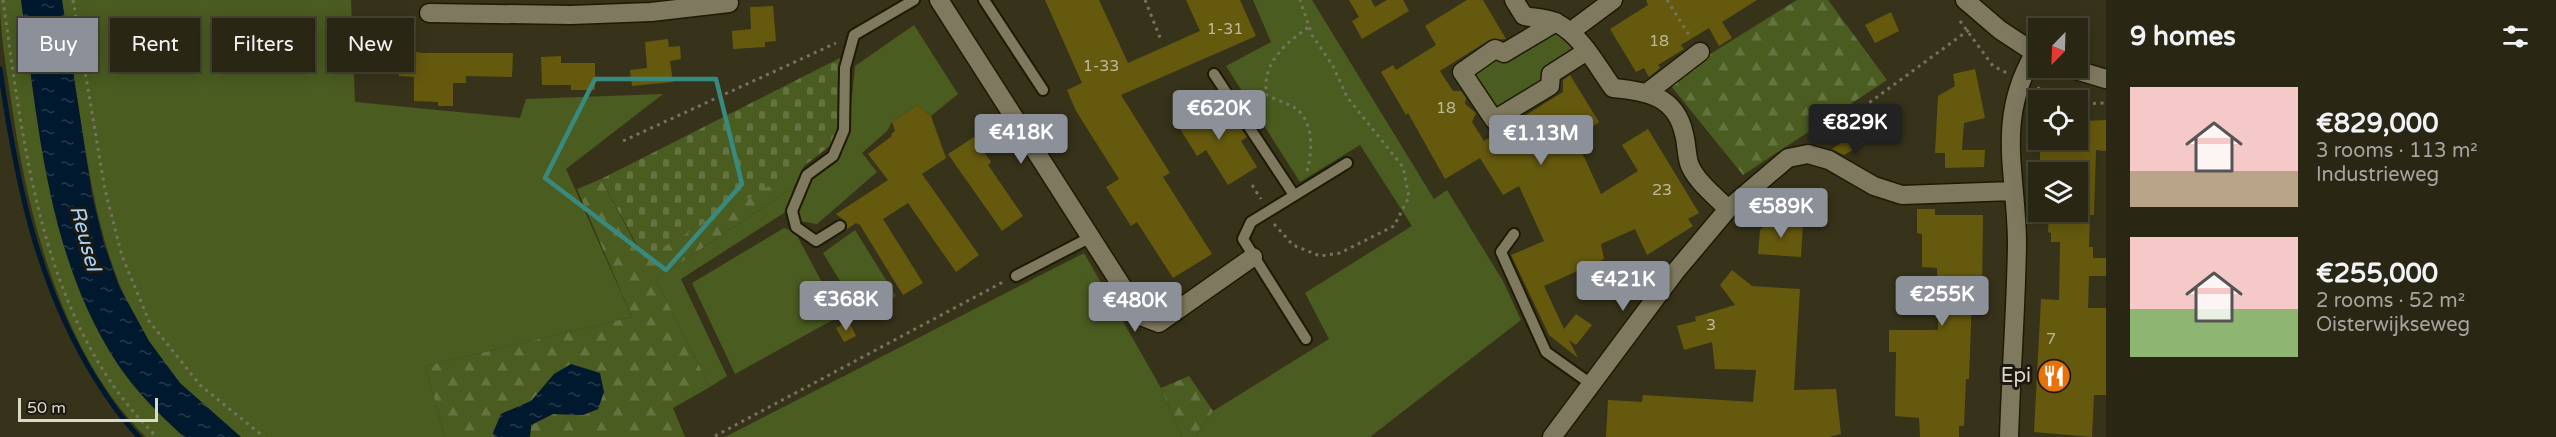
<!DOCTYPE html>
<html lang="en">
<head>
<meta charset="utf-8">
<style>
	:root { --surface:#292614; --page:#353222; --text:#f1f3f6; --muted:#a5a5a0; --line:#454334; --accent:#8c9099 }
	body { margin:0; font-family:"Varela Round",sans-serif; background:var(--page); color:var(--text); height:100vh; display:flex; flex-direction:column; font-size:22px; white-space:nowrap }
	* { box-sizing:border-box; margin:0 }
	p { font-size:20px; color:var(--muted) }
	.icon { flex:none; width:33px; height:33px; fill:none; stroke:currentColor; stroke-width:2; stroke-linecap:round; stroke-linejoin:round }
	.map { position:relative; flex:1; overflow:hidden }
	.sheet { display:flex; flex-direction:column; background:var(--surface); width:450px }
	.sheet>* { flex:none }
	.hud { position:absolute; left:18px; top:18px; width:570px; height:54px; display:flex; gap:12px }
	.needle { width:39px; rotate:203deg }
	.controls { position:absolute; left:2028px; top:18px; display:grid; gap:12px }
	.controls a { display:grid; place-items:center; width:60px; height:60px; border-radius:0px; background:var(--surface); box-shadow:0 3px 15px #0003,0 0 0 2px var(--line); font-size:30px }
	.scale { position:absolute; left:18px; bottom:15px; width:140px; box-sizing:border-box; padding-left:6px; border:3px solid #dbd9ca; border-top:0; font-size:16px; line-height:21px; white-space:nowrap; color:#dbd9ca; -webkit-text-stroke:4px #1c1a10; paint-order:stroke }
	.price { position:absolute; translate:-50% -51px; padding:0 14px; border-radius:6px; background:var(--accent); color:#fff; font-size:20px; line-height:39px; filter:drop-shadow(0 2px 3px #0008) }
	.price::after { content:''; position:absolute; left:50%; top:36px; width:18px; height:14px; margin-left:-9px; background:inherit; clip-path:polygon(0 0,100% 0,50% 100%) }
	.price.on { background:#222; color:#fff }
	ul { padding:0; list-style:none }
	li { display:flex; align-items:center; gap:18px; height:150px; padding:0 24px }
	li span { display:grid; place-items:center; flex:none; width:168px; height:120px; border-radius:0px; color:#555 }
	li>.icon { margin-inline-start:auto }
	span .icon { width:72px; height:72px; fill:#fffc; stroke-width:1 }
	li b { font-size:26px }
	h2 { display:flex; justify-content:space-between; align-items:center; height:72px; padding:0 24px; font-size:26px }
	.pill { padding:0 21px; border-radius:0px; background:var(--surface); box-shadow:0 3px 15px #0003,0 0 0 2px var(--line); font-size:21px; line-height:54px }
	.pill.on { background:var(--accent); color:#fff }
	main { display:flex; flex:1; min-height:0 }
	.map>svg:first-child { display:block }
	.green { fill:#4a5c20 }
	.forest { fill:url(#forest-firs) }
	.cemetery { fill:url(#cemetery-stones) }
	.water { fill:url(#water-ripples) }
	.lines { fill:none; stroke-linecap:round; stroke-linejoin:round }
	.stream { stroke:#01192f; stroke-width:5 }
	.building { fill:#65590e }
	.lane-casing { stroke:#1f1a03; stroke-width:14 }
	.street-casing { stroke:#1f1a03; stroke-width:21 }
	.secondary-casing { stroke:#1f1a03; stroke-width:21 }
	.path { stroke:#75725d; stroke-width:3; stroke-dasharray:3 4.5; stroke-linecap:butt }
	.lane { stroke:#7f7a5f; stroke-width:10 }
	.street { stroke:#7f7a5f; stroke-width:18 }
	.secondary { stroke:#7f7a5f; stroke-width:18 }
	.marked { fill:none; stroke:#388a80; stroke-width:4.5; stroke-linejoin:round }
	.labels { text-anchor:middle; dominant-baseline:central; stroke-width:6; stroke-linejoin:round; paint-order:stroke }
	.number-label { font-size:16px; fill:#beb99b }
	.poi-label { font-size:20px; fill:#dbd9ca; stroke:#1c1a10; text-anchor:end }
	.water-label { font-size:21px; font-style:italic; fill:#a9d2fa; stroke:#1c1a10 }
</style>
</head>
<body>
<main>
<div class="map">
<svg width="2106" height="437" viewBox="0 0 2106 437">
	<defs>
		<pattern id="forest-firs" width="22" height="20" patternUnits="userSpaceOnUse" patternTransform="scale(1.5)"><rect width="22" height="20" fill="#4a5c20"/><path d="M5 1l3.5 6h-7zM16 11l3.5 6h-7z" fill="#64733f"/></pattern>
		<pattern id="cemetery-stones" width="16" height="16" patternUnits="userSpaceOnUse" patternTransform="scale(1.5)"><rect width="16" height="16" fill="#4a5c20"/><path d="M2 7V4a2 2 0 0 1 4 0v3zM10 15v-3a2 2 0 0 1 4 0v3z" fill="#64733f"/></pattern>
		<pattern id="water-ripples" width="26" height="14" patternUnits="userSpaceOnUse" patternTransform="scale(1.5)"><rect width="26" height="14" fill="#01192f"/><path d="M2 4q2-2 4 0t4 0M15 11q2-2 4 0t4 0" fill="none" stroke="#253a4c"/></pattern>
	</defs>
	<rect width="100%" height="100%" fill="#37331a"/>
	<path class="green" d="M0,0H21C38,124 49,254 117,363C135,391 159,414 184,437H146C61,354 27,213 11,100C6,66 0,34 0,0Z
		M62,0H351L355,102L520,118L526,99L663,94L566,169L632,317L425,366L445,437H241C220,420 197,403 179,382C112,305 96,219 81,122C75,81 67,41 62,0Z
		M1253,0H1312L1434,199L1447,190L1503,281L1521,320L1370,437H1194L1213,411L1329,339L1305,293L1412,226L1360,145L1300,182L1226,66L1271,42Z
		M914,25L958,94L931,116L917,105L892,122L887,131L862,153L877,172L817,224L800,221L796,211L808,183L840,154L848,135L855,66Z
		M1556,29L1577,51L1547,83L1499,113L1470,73L1492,57Z
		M794,187L787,211L681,279L727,376L710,387L657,282L659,277Z
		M784,228L795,232L840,316L735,374L692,283Z
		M855,230L896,296L862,317L823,253Z
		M1084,253L1161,388L1182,437H725Z"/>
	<path class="forest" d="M1797,0H1828L1887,80L1743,175L1667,81Z
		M804,166L794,187L659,277L657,282L710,387L673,408L685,437H530L531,425L553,414L583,415L598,409L541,392L531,401L501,414L493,433L495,437H445L425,366L632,317L577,189L601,179L638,249Z
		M1189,376L1213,411L1194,437H1182L1161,388Z"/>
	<path class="cemetery" d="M840,58L839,126L831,145L804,166L644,258L601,179Z"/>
	<path class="water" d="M21,0H62L92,195L104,244L119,286L149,341L180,383L241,437H184C159,414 136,391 117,363C47,257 38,122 21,0Z
		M571,364L600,373L604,392L598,409L583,415L553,414L531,425L530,437H495L493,433L501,414L531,401L554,374Z"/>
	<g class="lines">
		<path class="stream" d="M0,69C16,179 36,282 95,378C108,399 122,419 139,437"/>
	</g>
	<path class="building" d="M1045,0H1099L1128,63L1200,31L1186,0H1240L1256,36L1121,95L1170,173L1163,177L1212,254L1173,278L1137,222L1131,226L1106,187L1119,179L1076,111L1067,90L1082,83Z
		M1349,0H1371L1375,7L1387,0H1403L1409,11L1362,39L1352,21L1359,17Z
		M1467,0H1483L1506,39L1489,40L1440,71L1453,91H1461L1466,98L1465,104L1476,113L1472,122L1484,141L1563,92V80L1570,75L1599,122L1576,139L1601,194L1638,171L1622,145L1648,129L1699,213L1688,219L1693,226L1647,255L1635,229L1601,244L1604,259L1544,286L1564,329L1576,314L1592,325L1576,345L1569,340L1578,358L1549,335L1511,255L1544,241L1519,186L1503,195L1480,158L1445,179L1408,113L1406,115L1381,72L1393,65L1396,70L1436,45L1425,26Z
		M1646,0H1757L1722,22L1732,38L1719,46L1709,28L1681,45L1684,49L1658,65L1660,68L1649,77L1644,68L1636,72L1610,29L1648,5Z
		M773,6L776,41L765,42V47L733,49L732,31L751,29L750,7Z
		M1891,12L1899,31L1875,43L1865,25Z
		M362,34L412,35L397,46H416V52L422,53H513L512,77L466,76V83H453V106H438V102L414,101V77L399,76V65H392V49L362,51Z
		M668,39L669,47L680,46L681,59L670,61L673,82L632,86L630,70L647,68L645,42Z
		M561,56V63H595V90H571V85H542L541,57Z
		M1975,69L1985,118L1964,123L1962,150H1985L1984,167L1945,168V153H1935L1938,96L1955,86L1953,74Z
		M1215,99L1224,115L1230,111L1247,137L1241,141L1257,167L1228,185L1206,150L1197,156L1177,124Z
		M917,105L931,116L946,158L922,174L979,255L956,272L908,203L883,219L923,283L903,295L860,225L856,223L847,229L846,222L836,214L888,180L868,154L892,136L891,134L895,131L892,122Z
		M1880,116L1883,132L1844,155L1832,149Z
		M2106,120V151L2096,150L2094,215H2090L2089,247H2093V258H2106V276H2089L2088,308H2106V395H2094L2092,437L2034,432L2041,299L2059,300L2060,242H2051V233L2048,232L2049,212H2078V161H2040V140H2078V129H2085L2084,121Z
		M974,137L991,162L988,165L1023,216L1002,231L948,154Z
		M1917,209H1935V215H1983L1982,298H1972L1969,379H1966L1964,426H1959V437H1920L1919,418L1895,416L1896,352H1889V330H1938L1937,268L1922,267V234L1917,233Z
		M1769,221L1803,224L1801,257L1758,254L1760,230Z
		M1732,270L1752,286L1800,289L1794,390L1836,389L1841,434L1829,437H1606L1608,400L1642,402L1643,395L1753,402L1756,370L1715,369L1712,342L1684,350L1677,326L1696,321L1695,317L1735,305L1720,285Z
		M849,321L856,336L844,342L836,328Z"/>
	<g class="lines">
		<g class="lane-casing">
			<path id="lane" d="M984,0L1043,90
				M1214,74L1294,195
				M840,226L816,241L796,227L792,211L807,175L833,156L844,130L845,68L854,35L914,0
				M1514,234L1501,252L1546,352L1591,384
				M1016,276L1091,237
				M1306,339L1243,239L1251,222L1347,163"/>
		</g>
		<g class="street-casing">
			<path id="street" d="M939,0L1141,316L1159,323L1253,257
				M1514,0L1524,16C1534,18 1548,18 1557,23C1582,36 1597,66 1613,88C1647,91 1676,96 1684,134C1687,144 1686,156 1690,166C1698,183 1715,196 1728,209
				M429,13L571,15L651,12L729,3
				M1556,22L1504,53L1495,49L1462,72L1494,120L1550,86L1551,74L1587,51
				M1570,32L1613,0
				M1648,92L1700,52
				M1552,437L1675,272L1728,209L1788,158L1808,154L1829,160L1874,186L1902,195L2013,191
				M2009,437C2011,373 2016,309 2017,245C2017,173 1995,122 2034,54"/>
		</g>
		<g class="secondary-casing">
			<path id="secondary" d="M1965,0L2000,30L2038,55
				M2069,68L2106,79"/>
		</g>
		<path class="path" d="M3,0C24,149 42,326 157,437
			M73,0L105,190L122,256L149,321L200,385L264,437
			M1145,0L1161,40
			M1667,0L1691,38
			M1960,21L1993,66L2007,73
			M2037,88L2072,94L2073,100
			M2078,104L2106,103
			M1821,138L1970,29
			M623,141L836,43
			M1307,171C1312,153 1314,128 1300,112C1294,105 1276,100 1267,95C1260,64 1287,42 1310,26
			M1252,185L1261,199
			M1274,224L1293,245L1320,256L1340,253L1394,226L1409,197L1403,167L1347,97L1333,66L1312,35L1300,0
			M715,436L1003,282"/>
		<use href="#lane" class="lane"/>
		<use href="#street" class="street"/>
		<use href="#secondary" class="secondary"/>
	</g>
	<path class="marked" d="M595,79H716L742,184L666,270L545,178Z"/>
	<defs>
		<g id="restaurant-disc" transform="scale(1.725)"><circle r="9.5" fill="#e8710a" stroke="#1c1a10"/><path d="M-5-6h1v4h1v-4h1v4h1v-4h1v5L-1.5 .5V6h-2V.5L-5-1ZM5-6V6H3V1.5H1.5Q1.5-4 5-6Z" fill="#fff"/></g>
	</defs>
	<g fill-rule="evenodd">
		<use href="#restaurant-disc" x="2054" y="376"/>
	</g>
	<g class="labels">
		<g class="number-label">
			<text x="1225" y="29">1-31</text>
			<text x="1659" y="41">18</text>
			<text x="1101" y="66">1-33</text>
			<text x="1446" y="108">18</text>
			<text x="1662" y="190">23</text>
			<text x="1711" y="325">3</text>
			<text x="2051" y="339">7</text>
		</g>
		<g class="poi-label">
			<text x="2031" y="376">Epi</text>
		</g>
		<g class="water-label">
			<text transform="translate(85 238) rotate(75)">Reusel</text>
		</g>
	</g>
</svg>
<div class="controls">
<a><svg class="needle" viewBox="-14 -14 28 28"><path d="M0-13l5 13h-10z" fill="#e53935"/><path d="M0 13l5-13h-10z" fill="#a5a5a0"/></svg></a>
<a><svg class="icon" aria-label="locate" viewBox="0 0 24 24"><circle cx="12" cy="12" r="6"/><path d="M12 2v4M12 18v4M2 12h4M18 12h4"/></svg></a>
<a><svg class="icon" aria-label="layers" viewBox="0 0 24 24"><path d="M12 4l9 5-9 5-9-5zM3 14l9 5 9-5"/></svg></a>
</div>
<div class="scale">50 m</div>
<b class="price" style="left:1219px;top:141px">€620K</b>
<b class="price on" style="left:1855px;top:155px">€829K</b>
<b class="price" style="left:1021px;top:165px">€418K</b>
<b class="price" style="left:1541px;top:166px">€1.13M</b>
<b class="price" style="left:1781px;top:239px">€589K</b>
<b class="price" style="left:1623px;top:312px">€421K</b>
<b class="price" style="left:1942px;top:327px">€255K</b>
<b class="price" style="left:846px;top:332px">€368K</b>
<b class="price" style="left:1135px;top:333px">€480K</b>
<div class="hud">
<a class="pill on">Buy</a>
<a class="pill">Rent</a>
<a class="pill">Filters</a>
<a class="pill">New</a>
</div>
</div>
<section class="sheet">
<h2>9 homes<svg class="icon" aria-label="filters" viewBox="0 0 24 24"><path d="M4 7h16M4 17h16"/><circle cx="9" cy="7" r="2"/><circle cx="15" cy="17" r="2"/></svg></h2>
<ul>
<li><span style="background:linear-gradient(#f6c9c9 70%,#b9a48a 0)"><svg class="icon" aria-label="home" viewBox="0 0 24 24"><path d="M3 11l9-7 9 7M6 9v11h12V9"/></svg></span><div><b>€829,000</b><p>3 rooms · 113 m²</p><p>Industrieweg</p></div></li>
<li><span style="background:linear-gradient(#f6c9c9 60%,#8fb573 0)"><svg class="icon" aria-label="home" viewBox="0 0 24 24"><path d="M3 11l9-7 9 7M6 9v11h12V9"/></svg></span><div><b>€255,000</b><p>2 rooms · 52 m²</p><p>Oisterwijkseweg</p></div></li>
</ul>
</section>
</main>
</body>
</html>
